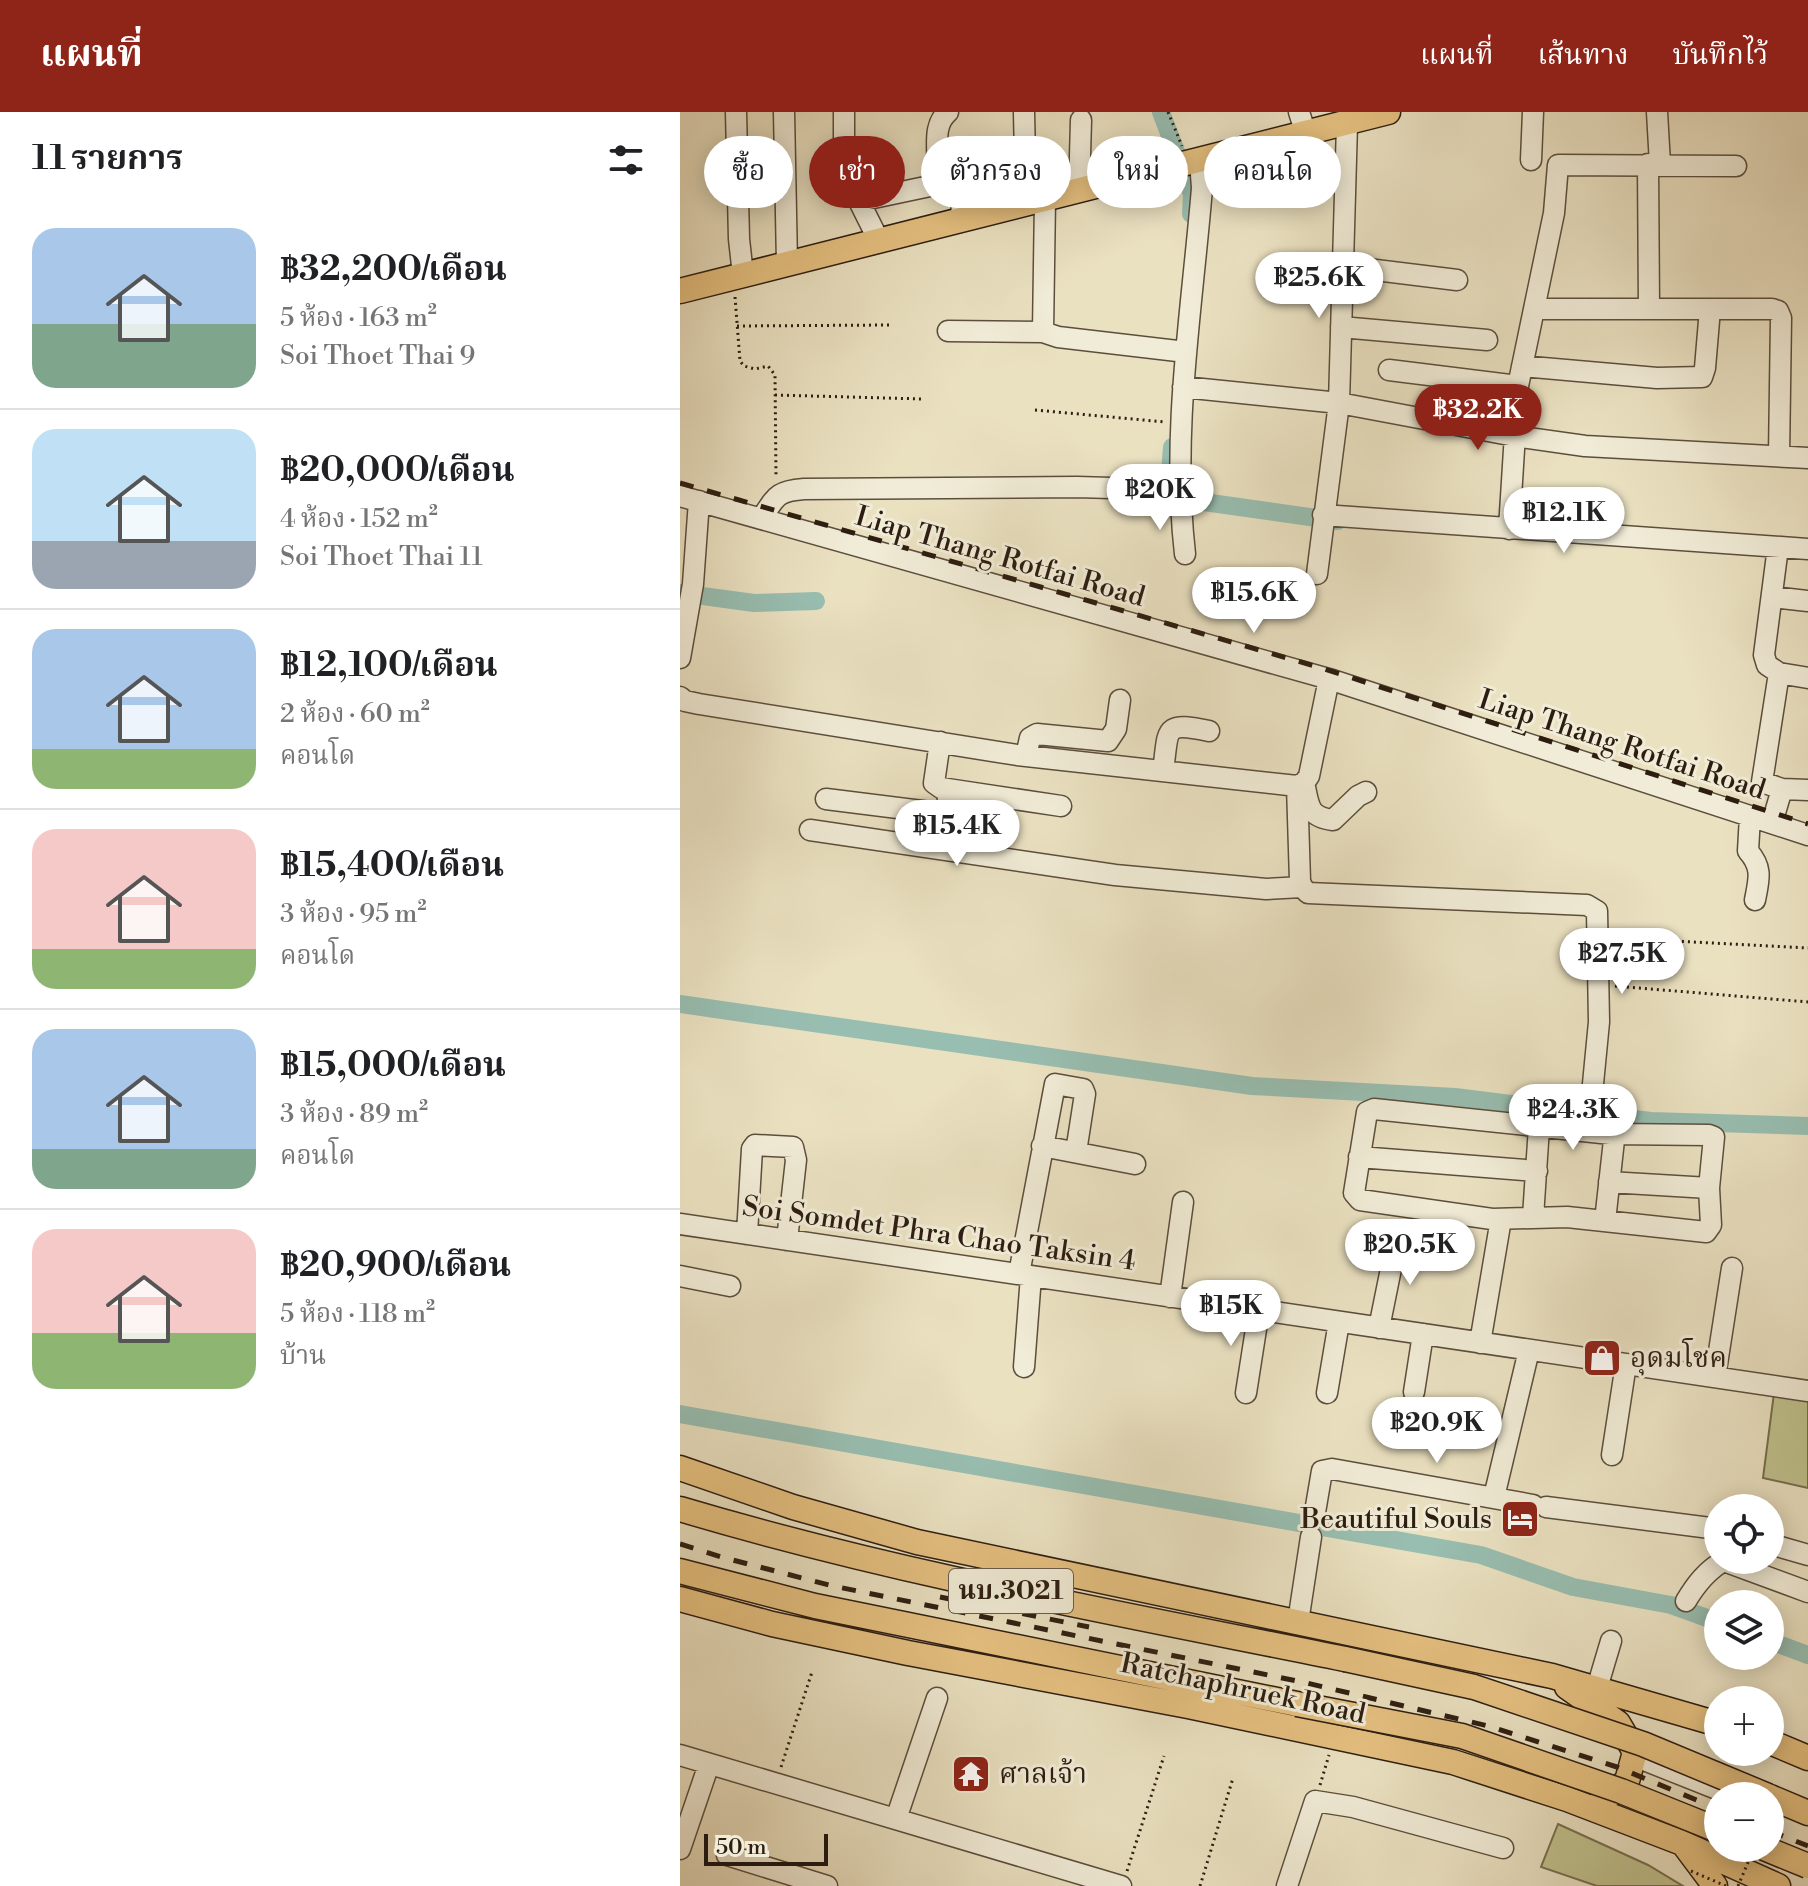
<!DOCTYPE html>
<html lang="th">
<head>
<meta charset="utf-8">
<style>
	:root { --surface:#fff; --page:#f2f2f2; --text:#202124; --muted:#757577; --line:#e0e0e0; --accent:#8f2418 }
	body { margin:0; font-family:"Libre Bodoni","Noto Serif Thai",serif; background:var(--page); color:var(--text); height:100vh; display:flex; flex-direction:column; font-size:30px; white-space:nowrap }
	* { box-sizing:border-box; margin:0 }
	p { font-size:26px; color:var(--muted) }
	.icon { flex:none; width:44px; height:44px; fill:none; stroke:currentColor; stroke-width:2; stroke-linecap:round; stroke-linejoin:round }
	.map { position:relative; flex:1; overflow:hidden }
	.panel { display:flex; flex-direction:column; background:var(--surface); width:680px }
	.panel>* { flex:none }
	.top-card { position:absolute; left:24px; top:24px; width:760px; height:72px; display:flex; gap:16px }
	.controls { position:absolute; left:1024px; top:1382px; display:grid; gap:16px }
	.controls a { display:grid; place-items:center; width:80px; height:80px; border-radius:50%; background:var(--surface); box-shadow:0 4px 20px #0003; font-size:40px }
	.scale { position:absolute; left:24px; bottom:20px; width:124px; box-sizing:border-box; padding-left:8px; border:4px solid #2d1d11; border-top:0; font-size:22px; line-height:28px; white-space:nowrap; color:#2d1d11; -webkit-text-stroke:6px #f1ecd7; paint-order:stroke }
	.price { position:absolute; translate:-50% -68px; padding:0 18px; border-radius:28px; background:#fff; color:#222; font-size:26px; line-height:52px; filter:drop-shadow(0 2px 4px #0008) }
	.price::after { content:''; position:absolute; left:50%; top:48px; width:24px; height:18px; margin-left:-12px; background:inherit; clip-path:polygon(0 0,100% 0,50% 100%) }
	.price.on { background:var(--accent); color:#fff }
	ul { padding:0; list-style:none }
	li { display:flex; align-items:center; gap:24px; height:200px; padding:0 32px }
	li+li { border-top:2px solid var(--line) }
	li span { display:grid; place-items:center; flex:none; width:224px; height:160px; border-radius:24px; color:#555 }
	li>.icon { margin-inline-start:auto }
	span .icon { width:96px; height:96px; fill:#fffc; stroke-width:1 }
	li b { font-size:34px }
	h2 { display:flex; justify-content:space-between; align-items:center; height:96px; padding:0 32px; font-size:34px }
	.tag { padding:0 28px; border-radius:36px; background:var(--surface); box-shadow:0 4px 20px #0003; font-size:28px; line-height:72px }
	.tag.on { background:var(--accent); color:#fff }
	header { display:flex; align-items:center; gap:48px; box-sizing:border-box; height:112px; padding:0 40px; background:var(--accent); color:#fff }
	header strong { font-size:38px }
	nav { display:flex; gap:44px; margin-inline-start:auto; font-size:28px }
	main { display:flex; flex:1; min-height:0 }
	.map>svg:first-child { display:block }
	.green { fill:#bfc18d; stroke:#766f4f; stroke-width:2 }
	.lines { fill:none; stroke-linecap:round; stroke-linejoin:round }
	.canal { stroke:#98beb1; stroke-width:18 }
	.minor-casing { stroke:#5c4e3d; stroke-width:23 }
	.major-casing { stroke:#2d1d11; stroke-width:27 }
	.path { stroke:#2d1d11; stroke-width:3; stroke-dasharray:2 4; stroke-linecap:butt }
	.minor { stroke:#f1ecd7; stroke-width:20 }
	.major { stroke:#e5c080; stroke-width:24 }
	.rail { stroke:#2d1d11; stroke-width:5; stroke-dasharray:14 14; stroke-linecap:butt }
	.major-bridge-casing { stroke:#2d1d11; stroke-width:27; stroke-linecap:butt }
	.path-bridge { stroke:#2d1d11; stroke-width:3; stroke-dasharray:2 4; stroke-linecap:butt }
	.major-bridge { stroke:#e5c080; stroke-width:24 }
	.labels { text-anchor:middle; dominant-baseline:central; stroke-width:6; stroke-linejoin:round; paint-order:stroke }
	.shield { fill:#f1ecd7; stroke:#685b4c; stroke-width:2 }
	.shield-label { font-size:26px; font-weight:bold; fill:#2d1d11 }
	.street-label { font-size:28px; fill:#2d1d11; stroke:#f1ecd7 }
	.poi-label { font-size:28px; fill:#2d1d11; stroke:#f1ecd7; text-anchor:start }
</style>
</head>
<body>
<header>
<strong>แผนที่</strong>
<nav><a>แผนที่</a><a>เส้นทาง</a><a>บันทึกไว้</a></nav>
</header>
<main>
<section class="panel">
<h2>11 รายการ<svg class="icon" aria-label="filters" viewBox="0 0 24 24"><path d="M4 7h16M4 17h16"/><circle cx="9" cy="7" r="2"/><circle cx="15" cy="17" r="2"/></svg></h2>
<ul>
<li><span style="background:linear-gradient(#a9c7e8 60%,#7fa58c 0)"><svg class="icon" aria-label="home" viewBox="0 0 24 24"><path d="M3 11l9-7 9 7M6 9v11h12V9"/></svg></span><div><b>฿32,200/เดือน</b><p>5 ห้อง · 163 m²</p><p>Soi Thoet Thai 9</p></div></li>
<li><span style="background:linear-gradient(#bfe0f5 70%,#9aa5b1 0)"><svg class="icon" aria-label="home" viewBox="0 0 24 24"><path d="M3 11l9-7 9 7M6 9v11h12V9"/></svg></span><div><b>฿20,000/เดือน</b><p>4 ห้อง · 152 m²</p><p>Soi Thoet Thai 11</p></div></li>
<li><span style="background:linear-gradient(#a9c7e8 75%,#8fb573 0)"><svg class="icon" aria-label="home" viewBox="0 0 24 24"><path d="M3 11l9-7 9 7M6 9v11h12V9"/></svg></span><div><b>฿12,100/เดือน</b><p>2 ห้อง · 60 m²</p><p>คอนโด</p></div></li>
<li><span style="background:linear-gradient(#f6c9c9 75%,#8fb573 0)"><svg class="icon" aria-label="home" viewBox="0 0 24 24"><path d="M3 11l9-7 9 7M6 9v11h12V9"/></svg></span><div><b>฿15,400/เดือน</b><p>3 ห้อง · 95 m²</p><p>คอนโด</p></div></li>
<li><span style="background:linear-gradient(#a9c7e8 75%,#7fa58c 0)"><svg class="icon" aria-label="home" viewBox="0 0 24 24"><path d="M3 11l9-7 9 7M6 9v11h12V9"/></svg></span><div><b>฿15,000/เดือน</b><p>3 ห้อง · 89 m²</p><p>คอนโด</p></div></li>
<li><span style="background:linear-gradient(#f6c9c9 65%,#8fb573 0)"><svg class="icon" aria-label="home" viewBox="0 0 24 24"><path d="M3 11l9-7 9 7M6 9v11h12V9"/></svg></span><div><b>฿20,900/เดือน</b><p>5 ห้อง · 118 m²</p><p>บ้าน</p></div></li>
</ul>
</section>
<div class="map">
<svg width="1128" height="1774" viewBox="0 0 1128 1774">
	<rect width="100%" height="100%" fill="#eae1c1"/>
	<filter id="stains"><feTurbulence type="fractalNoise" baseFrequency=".0025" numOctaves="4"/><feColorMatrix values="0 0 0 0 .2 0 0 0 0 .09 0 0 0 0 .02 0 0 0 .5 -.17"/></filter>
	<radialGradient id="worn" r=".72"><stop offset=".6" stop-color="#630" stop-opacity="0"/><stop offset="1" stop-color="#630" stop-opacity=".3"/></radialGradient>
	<path class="green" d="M1094,1281L1128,1286V1376L1083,1366Z
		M878,1712L968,1753L1003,1774H917L861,1755Z"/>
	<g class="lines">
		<path class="canal" d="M481,0L512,82L511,102
			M492,335L488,385L658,409
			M0,481L74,491L136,489
			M0,892L572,974L775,985L971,1009L1128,1014
			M0,1302L801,1443L893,1475L991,1493L1038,1510
			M1090,1529L1128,1543"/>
		<g class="minor-casing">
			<path id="minor" d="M56,0L59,127L63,163
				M104,0L107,152
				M164,0V46L179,89L199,129
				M344,0L346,92
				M619,0L626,22
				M977,0L980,52
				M851,48L853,0
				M968,52L969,197
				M399,79L401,8
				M179,89L250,74C267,53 246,19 268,0
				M281,108L284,49L344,32
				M663,154L777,168
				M854,197H1092L1098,199L1101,206L1099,344
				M661,215L807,228
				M268,219L363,220L378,225L506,240
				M363,220L365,87
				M842,254L977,266L1022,265L1025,256L1030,197
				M709,258L838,274
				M503,275L659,291L835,324L905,334L1128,346
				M0,384L649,567L1128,723
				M643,403L1128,437
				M81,407C96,385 96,379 124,377L397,375L499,378
				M829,417L838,274L874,101L878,53L1056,54
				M1098,435L1084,543L1087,553L1099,561L1128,566
				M505,442C491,320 512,198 522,76L520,49
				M637,462L659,291L667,12
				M1093,485L1128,489
				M0,546L13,472L19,389
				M0,585L5,589L19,592L337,643L617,674L624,671
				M260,630L254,671L261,676L381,694
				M346,644L350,626L357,622L428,629L436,617L440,588
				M483,659C489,617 482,609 529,619
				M624,671L629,664L649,567
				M617,674L620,769L622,775
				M625,675C629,696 630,705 653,708L678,684L686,680
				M1102,677L1128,678
				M269,678L263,727C272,736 289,737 300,730L306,683
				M146,687L266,702
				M1070,704L1068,739C1083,756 1079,767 1075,788
				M1092,711L1102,677L1082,670L1099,561
				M130,718L435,763L586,777L622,775L628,781L907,793L917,799L919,910L912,982L913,997L934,1028L925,1109
				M694,997L931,1022L1029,1023L1034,1025L1029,1076L1031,1113L1026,1120L887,1105L812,1107L680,1088L674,1081L687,1000Z
				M362,1034L455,1052
				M679,1045L857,1059
				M929,1070L1029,1076
				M853,1105L859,1015
				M0,1112L1128,1279
				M67,1122L72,1037L75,1033L113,1035L116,1048L107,1128
				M339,1162L375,972L403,977L405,982L396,1040
				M0,1164L50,1174
				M490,1185L503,1090
				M699,1216L717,1127
				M800,1231L821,1107
				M344,1255L351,1164
				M1035,1265L1052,1156
				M734,1280L743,1222
				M566,1281L579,1198
				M647,1281L659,1210
				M932,1343L946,1252
				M814,1385L849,1238
				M866,1395L1038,1417
				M634,1406L642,1359L652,1357L853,1393
				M1090,1432L1128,1443
				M1044,1449L1128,1480
				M1006,1489C1016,1472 1027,1458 1045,1448
				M618,1510L631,1425
				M917,1576L931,1529
				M955,1640L964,1648L1037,1677L1048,1684
				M0,1643L441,1774
				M216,1707L257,1586
				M0,1737L29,1652
				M47,1743L147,1774
				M607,1774L635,1689L673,1695L823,1736"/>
		</g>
		<g class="major-casing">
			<path id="major" d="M0,179L708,0
				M0,1356L113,1395L237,1430L872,1564L1038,1612
				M0,1397C218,1462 443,1502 665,1547
				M0,1459L135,1494L617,1592
				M0,1487L92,1512L228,1541L508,1594L773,1650L887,1687L1002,1731L1098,1774
				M887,1575L938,1611L955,1640L947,1669L921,1690
				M1090,1630L1128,1646
				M1090,1685L1128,1701
				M1005,1734L1035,1774"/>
		</g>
		<path class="path" d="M488,0L502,34
			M55,185L60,249L64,254L75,257L88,254L95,263L96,365
			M57,214L210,213
			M95,283L243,287
			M355,298L485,310
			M936,826L1128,836
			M935,874L1128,890
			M101,1655L132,1560
			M640,1673L649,1643
			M447,1759L484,1644
			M520,1774L553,1666"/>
		<use href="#minor" class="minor"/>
		<use href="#major" class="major"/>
		<path class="rail" d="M0,371L638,555L1128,712
			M0,1432L41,1445L153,1474L627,1571L808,1614L937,1655L1038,1697
			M260,1485L409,1515
			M1090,1719L1128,1734"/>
		<g class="major-bridge-casing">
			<path id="major-bridge" d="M665,1547L794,1575L963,1632L1088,1684
				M617,1592L782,1624L941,1679L1038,1718
				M1084,1736L1128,1754"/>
		</g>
		<path class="path-bridge" d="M1011,1759L1046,1774
			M1058,1774L1069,1748"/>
		<use href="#major-bridge" class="major-bridge"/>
	</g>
	<defs>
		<g id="shop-square" transform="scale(2)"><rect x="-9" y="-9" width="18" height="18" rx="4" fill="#8f2418" stroke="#f1ecd7"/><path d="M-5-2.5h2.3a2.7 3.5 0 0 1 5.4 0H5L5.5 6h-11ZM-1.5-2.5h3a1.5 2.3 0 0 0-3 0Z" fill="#fff"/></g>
		<g id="hotel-square" transform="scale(2)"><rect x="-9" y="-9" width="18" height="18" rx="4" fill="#8f2418" stroke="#f1ecd7"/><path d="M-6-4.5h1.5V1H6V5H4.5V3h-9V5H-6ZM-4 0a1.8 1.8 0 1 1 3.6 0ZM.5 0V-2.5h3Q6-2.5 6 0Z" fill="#fff"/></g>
		<g id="temple-square" transform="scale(2)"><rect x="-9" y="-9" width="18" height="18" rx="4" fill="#8f2418" stroke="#f1ecd7"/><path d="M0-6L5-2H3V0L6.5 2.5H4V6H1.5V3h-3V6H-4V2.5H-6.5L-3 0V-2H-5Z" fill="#fff"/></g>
	</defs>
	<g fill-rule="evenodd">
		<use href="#shop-square" x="922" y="1246"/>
		<use href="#hotel-square" x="840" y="1407"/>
		<use href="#temple-square" x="291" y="1662"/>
	</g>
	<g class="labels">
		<rect class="shield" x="269" y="1457" width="124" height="44" rx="6"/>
		<g class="shield-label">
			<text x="331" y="1479">นบ.3021</text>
		</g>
		<g class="street-label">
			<text transform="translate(320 445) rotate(16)">Liap Thang Rotfai Road</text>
			<text transform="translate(942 633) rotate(18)">Liap Thang Rotfai Road</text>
			<text transform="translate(259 1122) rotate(8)">Soi Somdet Phra Chao Taksin 4</text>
			<text transform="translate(563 1577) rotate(12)">Ratchaphruek Road</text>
		</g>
		<g class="poi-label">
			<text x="950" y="1246">อุดมโชค</text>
			<text x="812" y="1407" text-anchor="end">Beautiful Souls</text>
			<text x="319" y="1662">ศาลเจ้า</text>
		</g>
	</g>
	<rect width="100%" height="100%" filter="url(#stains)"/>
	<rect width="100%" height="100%" fill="url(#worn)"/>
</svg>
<div class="controls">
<a><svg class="icon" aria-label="locate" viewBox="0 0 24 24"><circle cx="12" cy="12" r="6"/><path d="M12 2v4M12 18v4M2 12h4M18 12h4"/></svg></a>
<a><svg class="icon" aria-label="layers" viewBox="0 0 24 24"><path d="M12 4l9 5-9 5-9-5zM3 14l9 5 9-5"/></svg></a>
<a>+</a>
<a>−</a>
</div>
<div class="scale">50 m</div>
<b class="price" style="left:639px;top:208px">฿25.6K</b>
<b class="price on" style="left:798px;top:340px">฿32.2K</b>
<b class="price" style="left:480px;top:420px">฿20K</b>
<b class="price" style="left:884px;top:443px">฿12.1K</b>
<b class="price" style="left:574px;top:523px">฿15.6K</b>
<b class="price" style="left:277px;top:756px">฿15.4K</b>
<b class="price" style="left:942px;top:884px">฿27.5K</b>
<b class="price" style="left:893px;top:1040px">฿24.3K</b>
<b class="price" style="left:730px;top:1175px">฿20.5K</b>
<b class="price" style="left:551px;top:1236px">฿15K</b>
<b class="price" style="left:757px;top:1353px">฿20.9K</b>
<div class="top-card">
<a class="tag">ซื้อ</a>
<a class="tag on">เช่า</a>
<a class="tag">ตัวกรอง</a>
<a class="tag">ใหม่</a>
<a class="tag">คอนโด</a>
</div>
</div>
</main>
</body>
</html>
